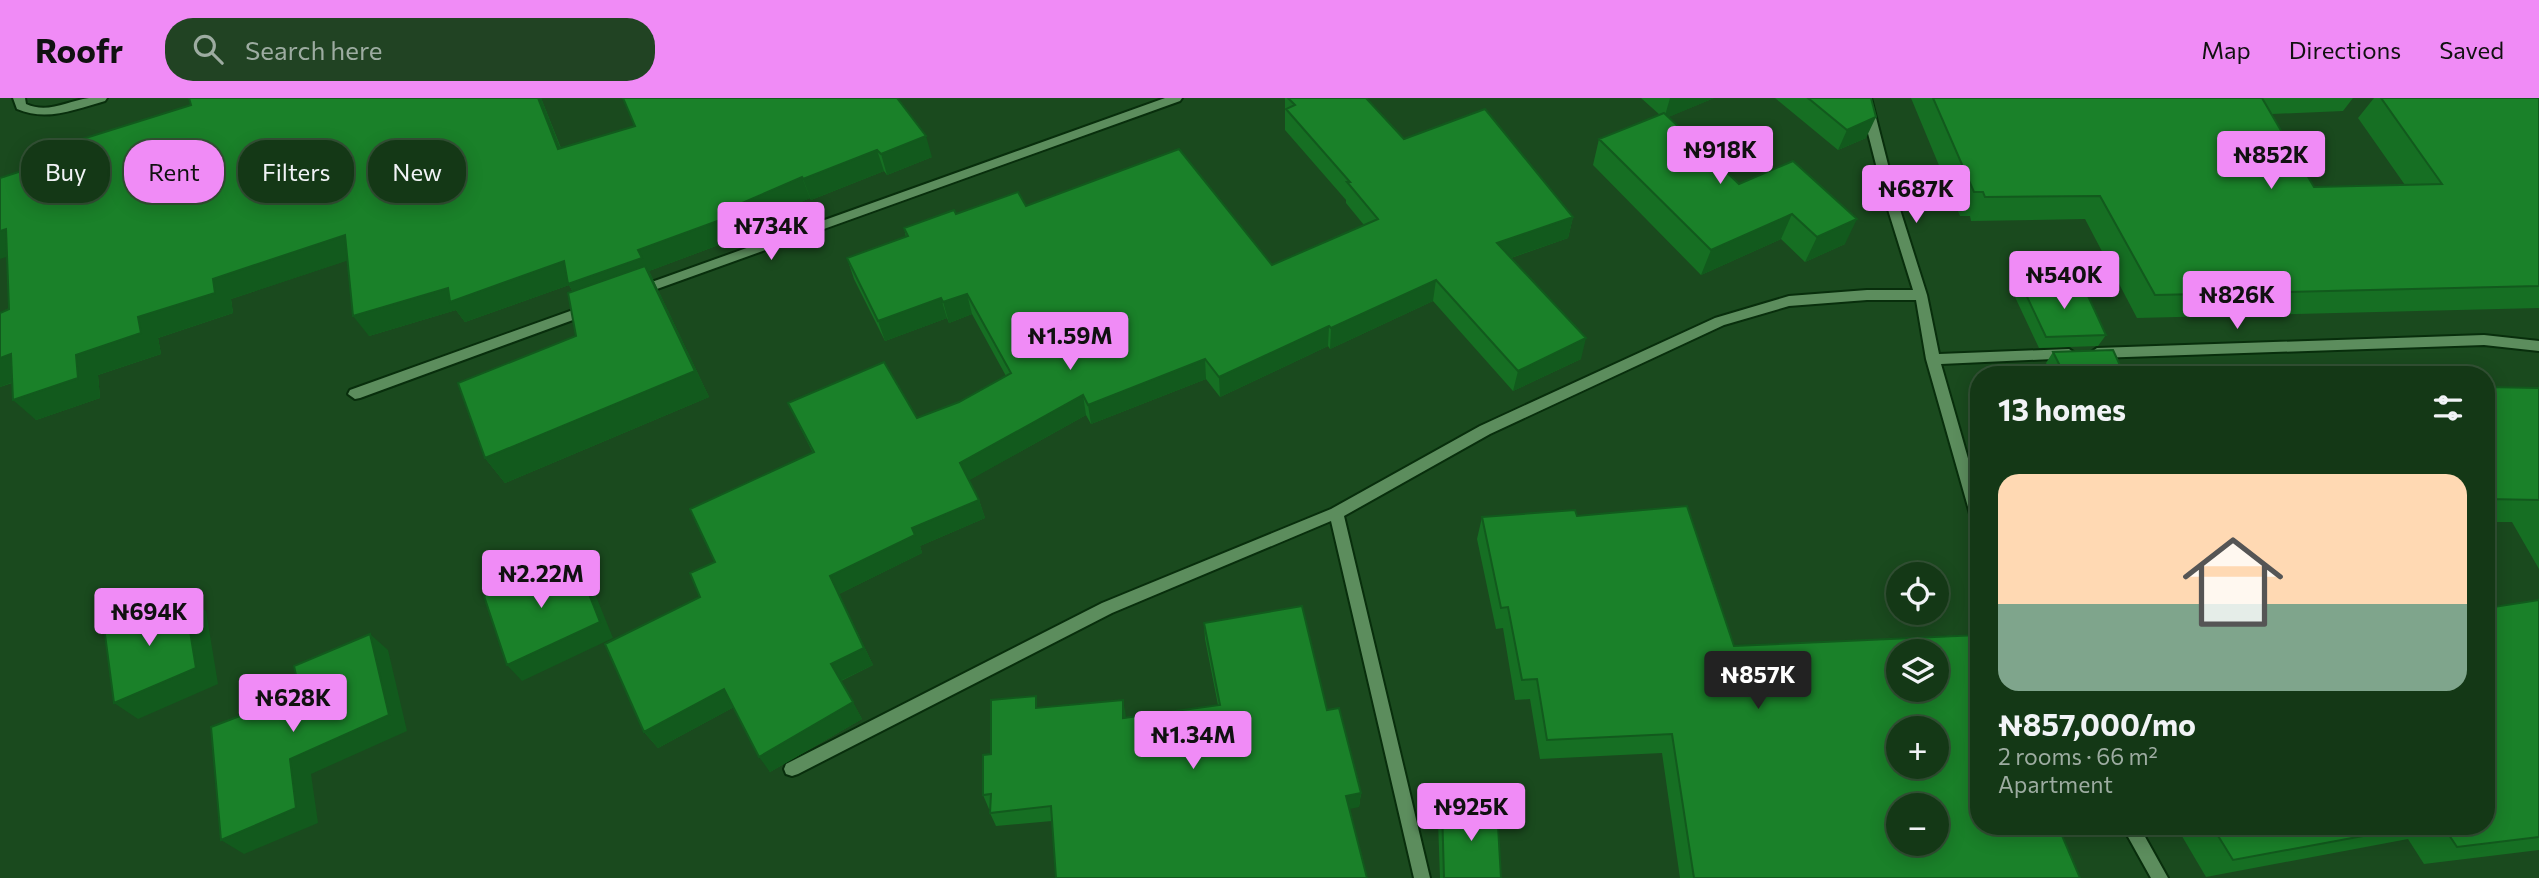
<!DOCTYPE html>
<html lang="en">
<head>
<meta charset="utf-8">
<style>
	:root { --surface:#143816; --page:#214323; --text:#f1f3f6; --muted:#9daca1; --line:#335235; --accent:#f08bf6 }
	body { margin:0; font-family:Commissioner,sans-serif; background:var(--page); color:var(--text); height:100vh; display:flex; flex-direction:column; font-size:26px; white-space:nowrap }
	* { box-sizing:border-box; margin:0 }
	p { font-size:23px; color:var(--muted) }
	.icon { flex:none; width:38px; height:38px; fill:none; stroke:currentColor; stroke-width:2; stroke-linecap:round; stroke-linejoin:round }
	.map { position:relative; flex:1; overflow:hidden }
	.panel { position:absolute; left:1970px; top:268px; width:525px; height:469px; display:flex; flex-direction:column; background:var(--surface); border-radius:28px; box-shadow:0 4px 18px #0003,0 0 0 2px var(--line) }
	.panel>* { flex:none }
	.top-card { position:absolute; left:21px; top:42px; width:665px; height:63px; display:flex; gap:14px }
	.fabs { position:absolute; left:1886px; top:464px; display:grid; gap:14px }
	.fabs a { display:grid; place-items:center; width:63px; height:63px; border-radius:50%; background:var(--surface); box-shadow:0 4px 18px #0003,0 0 0 2px var(--line); font-size:35px }
	.price { position:absolute; translate:-50% -60px; padding:0 16px; border-radius:7px; background:var(--accent); color:#111; font-size:23px; line-height:46px; filter:drop-shadow(0 2px 4px #0008) }
	.price::after { content:''; position:absolute; left:50%; top:42px; width:21px; height:16px; margin-left:-10px; background:inherit; clip-path:polygon(0 0,100% 0,50% 100%) }
	.price.selected { background:#222; color:#fff }
	ul { padding:0; list-style:none }
	li { display:grid; align-content:center; gap:14px; height:371px; padding:0 28px }
	li span { display:grid; place-items:center; height:217px; border-radius:21px; color:#555 }
	li>.icon { margin-inline-start:auto }
	span .icon { width:126px; height:126px; fill:#fffc; stroke-width:1 }
	li b { font-size:30px }
	h2 { display:flex; justify-content:space-between; align-items:center; height:84px; padding:0 28px; font-size:30px }
	.tag { padding:0 24px; border-radius:28px; background:var(--surface); box-shadow:0 4px 18px #0003,0 0 0 2px var(--line); font-size:24px; line-height:63px }
	.tag.selected { background:var(--accent); color:#111 }
	header { display:flex; align-items:center; gap:42px; box-sizing:border-box; height:98px; padding:0 35px; background:var(--accent); color:#111 }
	header strong { font-size:33px }
	nav { display:flex; gap:38px; margin-inline-start:auto; font-size:24px }
	.search { width:490px; height:63px; background:var(--page); display:flex; align-items:center; gap:18px; box-sizing:border-box; padding:0 24px; border-radius:28px; color:var(--muted); font-size:26px }
	.map>svg:first-child { display:block }
	.lines { fill:none; stroke-linecap:round; stroke-linejoin:round }
	.street-casing { stroke:#082e0c; stroke-width:4 }
	.street { fill:#5c8d5d; fill-rule:evenodd }
	.wall { fill:#166f23 }
	.shaded-wall { fill:#125a1d }
	.building { fill:#1a8129; stroke:#125a1d; stroke-width:2; fill-rule:evenodd }
</style>
</head>
<body>
<header>
<strong>Roofr</strong>
<div class="search"><svg class="icon" aria-label="search" viewBox="0 0 24 24"><circle cx="10" cy="10" r="6"/><path d="M15 15l6 6"/></svg>Search here</div>
<nav><a>Map</a><a>Directions</a><a>Saved</a></nav>
</header>
<div class="map">
<svg width="2539" height="780" viewBox="0 0 2539 780">
	<rect width="100%" height="100%" fill="#1a4a1e"/>
	<g class="lines">
		<g class="street-casing">
			<path id="street" d="M13,0H25L26,6C48,16 67,3 89,0C95,0 101,0 107,0L105,3C76,11 47,24 17,11Z
				M1165,0H1182L1180,3L643,196L639,198L633,193L635,190Z
				M1859,0H1871L1897,102L1927,197L1939,256L2069,251L2076,256L2074,260L1941,266L1979,399V429L1974,427L1972,423L1926,261L1916,202H1867L1789,208L1724,227L1490,336L1344,418L1430,780H1414L1331,423L1112,515L798,676L792,678L786,676L784,671L786,666L1102,505L1331,411L1480,328L1715,220L1789,198L1867,192H1913L1885,102Z
				M587,207L592,209L593,212L592,215L360,300L355,301L348,296L350,292Z
				M2484,237L2539,243V253L2484,247L2097,260L2090,255L2097,250Z
				M2122,728H2139L2168,780H2151Z"/>
		</g>
		<use href="#street" class="street"/>
	</g>
	<path class="wall" d="M189,0H541L561,50L635,28L623,0L932,59L887,77L884,73L811,102L810,100L729,136L732,142L649,173L709,299L505,385L485,360L576,238L573,194L569,187L465,224L456,212L369,238L348,162L231,201L233,215L158,240L161,256L98,277L100,300L36,322L12,285L0,289V215L9,211L77,55L191,7Z
		M1285,0H1366L1404,41L1573,119L1568,140L1511,160L1581,261L1513,293L1433,203L1330,251L1328,248L1220,299L1206,281L1091,326L1086,317L969,382L979,402L985,420L920,448L922,455L839,496L873,567L841,583L862,621L770,674L734,609L658,650L644,634L715,464L813,355L788,305L917,320L959,304L1006,278L972,216L949,225L947,220L885,243L854,181L847,160L906,139L904,130L956,116L1026,108L1272,167L1364,127L1346,105V102L1285,32Z
		M1641,0H1714L1668,19L1739,86L1845,146L1805,164L1781,141L1701,177L1593,67L1599,41L1660,17Z
		M1775,0H1871L1866,40L1838,52Z
		M1911,0H2353L2343,13L2272,16L2314,89L2405,87L2358,20L2374,0H2539V210L2137,220L2085,121L1971,123L1970,118H1960Z
		M2022,188L2106,237L2098,248L2039,250L2015,199Z
		M2053,254L2124,276H2051L2046,265Z
		M2487,289L2539,290V471L2512,424H2487Z
		M1577,418L1734,548L1979,728L2080,780H1680L1662,655L1540,661L1530,601L1515,602L1503,530L1496,531L1477,441L1482,419Z
		M2539,502V752L2424,766L2408,741L2206,779L2176,728H2487Z
		M1204,525L1327,612L1361,695L1359,709L1052,723L996,728L990,715V711H989L983,697L991,656L1040,609L1126,620L1218,607L1205,541Z
		M1442,709L1501,780H1440L1438,723Z"/>
	<path class="shaded-wall" d="M538,0H541L569,72L558,51Z
		M1670,0H1714L1664,21Z
		M1876,19L1866,40L1838,52L1847,32Z
		M926,38L932,59L887,77L881,56Z
		M877,52L884,73L811,102L803,81Z
		M802,79L810,100L729,136L732,142L649,173L709,299L505,385L485,360L695,273L581,207L569,187L465,224L456,212L369,238L353,218L448,190L564,163L638,152L719,115Z
		M1792,116L1781,141L1701,177L1711,152Z
		M1573,119L1568,140L1493,166L1497,145Z
		M1857,121L1845,146L1805,164L1817,139Z
		M6,131L28,152L0,161V133Z
		M345,137L361,158L231,201L233,215L158,240L161,256L98,277L100,300L36,322L13,302L76,257L138,219L213,181Z
		M1436,182L1433,203L1330,251L1331,230Z
		M967,196L972,216L949,225L943,204Z
		M941,200L947,220L885,243L878,223Z
		M1329,228L1328,248L1220,299L1219,279Z
		M1586,240L1581,261L1513,293L1518,273Z
		M11,256L34,276L0,289V260Z
		M1205,261L1206,281L1091,326L1088,307Z
		M1083,297L1086,317L966,384L960,365Z
		M979,402L985,420L920,448L922,455L839,496L873,567L840,583L831,566L830,478L912,430Z
		M574,458L587,476L613,540L522,583L507,567Z
		M184,496L206,513L218,586L138,621L114,605Z
		M370,536L388,552L407,633L311,676L318,725L244,756L221,742Z
		M724,591L736,608L658,650L644,634Z
		M1123,602L1126,618L1127,635L1123,620Z
		M853,604L862,621L770,674L759,659Z
		M1361,695L1359,709L1345,712L1346,698Z"/>
	<path class="building" d="M189,0H538L558,51L635,28L623,0H897L926,38L881,56L877,52L803,81L802,79L719,115L723,121L638,152L642,160L568,186L564,163L450,204L448,190L353,218L345,137L213,181L215,195L138,219L141,235L76,257L78,280L13,302L11,256L0,260V215L9,211L6,131L0,133V80L77,55L76,43L191,7Z
		M1288,0H1366L1404,41L1485,11L1573,119L1497,145L1586,240L1518,273L1436,182L1331,230L1329,228L1219,279L1205,261L1088,307L1083,297L960,365L979,402L912,430L915,437L830,478L864,550L831,566L853,604L759,659L724,591L644,634L605,546L700,499L690,475L715,464L690,411L814,354L788,305L884,264L917,320L959,304L1011,275L967,196L943,204L941,200L878,223L847,160L908,138L904,130L954,112L956,116L1018,94L1026,108L1179,51L1272,167L1378,121L1347,84H1350L1286,11L1295,7Z
		M1808,0H1871L1876,19L1847,32Z
		M1933,0H2262L2314,89L2442,86L2381,0H2539V188L2155,197L2100,98L1985,99L1983,94H1974Z
		M1664,15L1739,86L1793,63L1857,121L1817,139L1792,116L1711,152L1599,41Z
		M645,168L695,273L485,360L458,285L576,238L568,195Z
		M2083,187L2106,237L2046,239L2022,188Z
		M2113,252L2124,276H2064L2053,254Z
		M2487,289L2539,290V402L2487,401Z
		M1687,408L1734,548L1979,537V728H2058L2080,780H1694L1672,636L1547,642L1537,581L1522,582L1508,509L1501,510L1482,419L1575,412L1577,418ZM1899,553H1937V592H1899ZM1899,630H1937V668H1899ZM1899,707H1937V746H1899Z
		M574,458L600,524L507,567L484,498Z
		M184,496L196,570L114,605L104,529Z
		M2539,502V739L2457,749L2443,728H2487V510Z
		M1302,508L1327,612L1339,610L1361,695L1346,698L1367,780H1056L1051,708L990,715L991,696L983,697V657L991,656V602L1036,598V610L1123,602V620L1220,607L1204,525Z
		M370,536L389,617L290,661L296,710L221,742L211,629L300,595L294,568Z
		M1442,709L1497,710L1501,780H1444Z
		M2212,728H2417L2233,762Z"/>
</svg>
<div class="fabs">
<a><svg class="icon" aria-label="locate" viewBox="0 0 24 24"><circle cx="12" cy="12" r="6"/><path d="M12 2v4M12 18v4M2 12h4M18 12h4"/></svg></a>
<a><svg class="icon" aria-label="layers" viewBox="0 0 24 24"><path d="M12 4l9 5-9 5-9-5zM3 14l9 5 9-5"/></svg></a>
<a>+</a>
<a>−</a>
</div>
<b class="price" style="left:1720px;top:88px">₦918K</b>
<b class="price" style="left:2271px;top:93px">₦852K</b>
<b class="price" style="left:1916px;top:127px">₦687K</b>
<b class="price" style="left:771px;top:164px">₦734K</b>
<b class="price" style="left:2064px;top:213px">₦540K</b>
<b class="price" style="left:2237px;top:233px">₦826K</b>
<b class="price" style="left:1070px;top:274px">₦1.59M</b>
<b class="price" style="left:541px;top:512px">₦2.22M</b>
<b class="price" style="left:149px;top:550px">₦694K</b>
<b class="price selected" style="left:1758px;top:613px">₦857K</b>
<b class="price" style="left:293px;top:636px">₦628K</b>
<b class="price" style="left:1193px;top:673px">₦1.34M</b>
<b class="price" style="left:1471px;top:745px">₦925K</b>
<div class="top-card">
<a class="tag">Buy</a>
<a class="tag selected">Rent</a>
<a class="tag">Filters</a>
<a class="tag">New</a>
</div>
<section class="panel">
<h2>13 homes<svg class="icon" aria-label="filters" viewBox="0 0 24 24"><path d="M4 7h16M4 17h16"/><circle cx="9" cy="7" r="2"/><circle cx="15" cy="17" r="2"/></svg></h2>
<ul>
<li><span style="background:linear-gradient(#ffd9b3 60%,#7fa58c 0)"><svg class="icon" aria-label="home" viewBox="0 0 24 24"><path d="M3 11l9-7 9 7M6 9v11h12V9"/></svg></span><div><b>₦857,000/mo</b><p>2 rooms · 66 m²</p><p>Apartment</p></div></li>
</ul>
</section>
</div>
</body>
</html>
